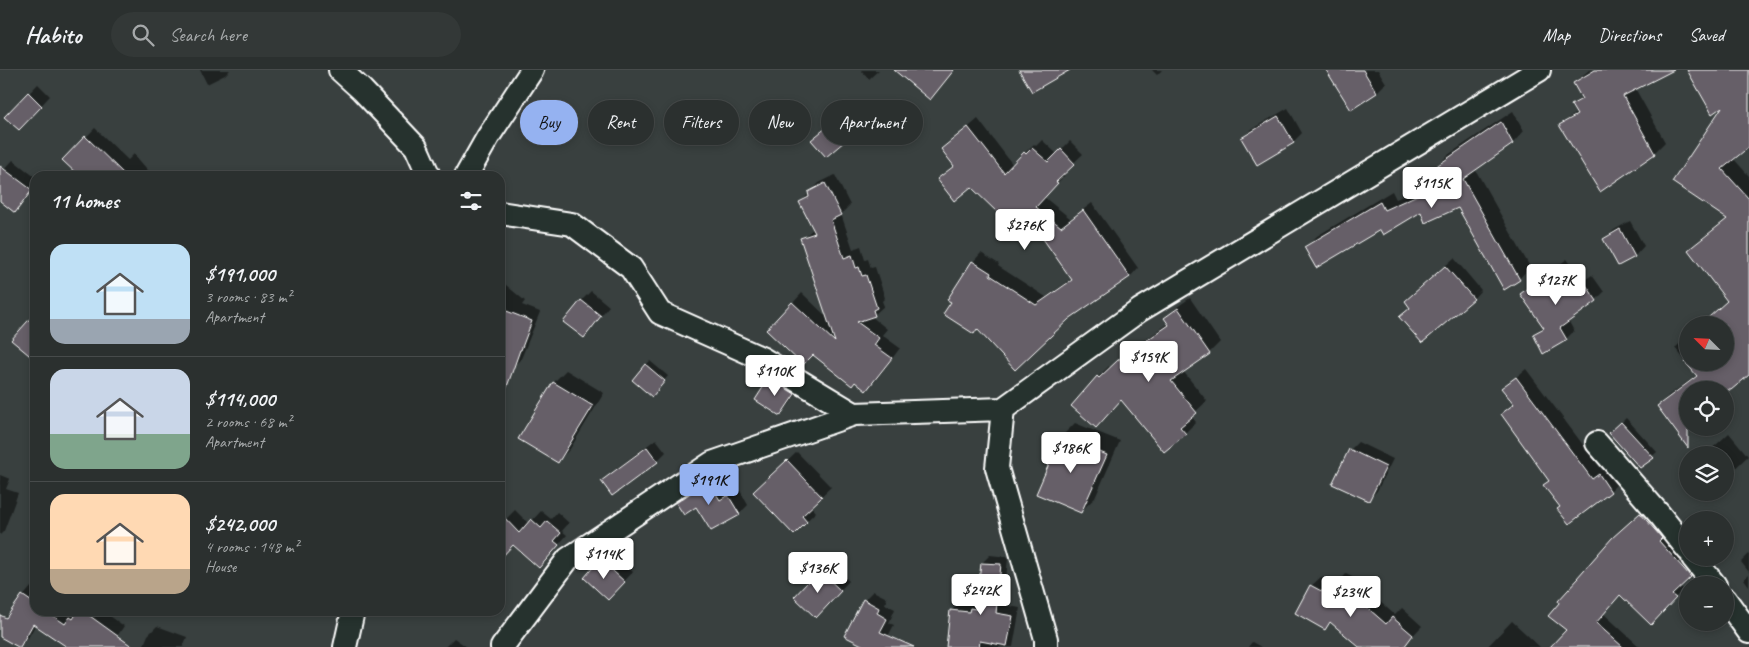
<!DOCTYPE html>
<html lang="en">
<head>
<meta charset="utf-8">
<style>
	:root { --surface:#2b302f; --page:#333837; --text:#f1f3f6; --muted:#a6a9aa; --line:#474b4b; --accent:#95b2f1 }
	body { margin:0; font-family:Caveat,sans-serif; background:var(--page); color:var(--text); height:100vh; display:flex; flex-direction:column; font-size:19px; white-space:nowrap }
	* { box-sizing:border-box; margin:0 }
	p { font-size:16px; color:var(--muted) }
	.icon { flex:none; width:28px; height:28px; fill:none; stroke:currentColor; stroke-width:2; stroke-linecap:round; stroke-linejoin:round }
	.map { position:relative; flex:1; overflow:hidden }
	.panel { position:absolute; left:30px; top:101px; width:475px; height:445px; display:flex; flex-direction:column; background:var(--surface); border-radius:15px; box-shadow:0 2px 8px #0003,0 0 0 1px var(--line) }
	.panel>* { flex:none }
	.hud { position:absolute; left:520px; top:30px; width:475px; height:45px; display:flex; gap:10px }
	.needle { width:32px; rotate:294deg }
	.tools { position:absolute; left:1679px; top:246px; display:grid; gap:10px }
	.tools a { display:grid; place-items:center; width:55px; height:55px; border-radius:50%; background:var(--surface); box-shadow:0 2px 8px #0003,0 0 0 1px var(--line); font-size:25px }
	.price { position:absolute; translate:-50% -42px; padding:0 11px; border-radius:5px; background:#fff; color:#222; font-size:16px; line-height:32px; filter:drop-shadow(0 1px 2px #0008) }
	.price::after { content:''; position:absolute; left:50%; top:30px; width:15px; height:11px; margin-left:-8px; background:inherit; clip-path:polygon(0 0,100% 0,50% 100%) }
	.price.active { background:var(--accent); color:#111 }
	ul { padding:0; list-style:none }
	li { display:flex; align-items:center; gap:15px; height:125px; padding:0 20px }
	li+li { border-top:1px solid var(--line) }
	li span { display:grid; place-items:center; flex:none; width:140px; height:100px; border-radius:15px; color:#555 }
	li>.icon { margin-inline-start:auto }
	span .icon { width:60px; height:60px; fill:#fffc; stroke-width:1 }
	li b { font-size:21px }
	h2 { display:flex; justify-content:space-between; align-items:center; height:60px; padding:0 20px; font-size:21px }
	.chip { padding:0 18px; border-radius:22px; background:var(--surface); box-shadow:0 2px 8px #0003,0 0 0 1px var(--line); font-size:18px; line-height:45px }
	.chip.active { background:var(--accent); color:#111 }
	header { display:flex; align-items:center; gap:30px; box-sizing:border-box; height:70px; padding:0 25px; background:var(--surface); border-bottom:1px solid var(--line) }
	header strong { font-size:24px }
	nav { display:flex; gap:28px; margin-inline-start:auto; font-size:18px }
	.search { width:350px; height:45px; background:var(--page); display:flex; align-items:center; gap:12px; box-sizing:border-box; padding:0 18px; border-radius:28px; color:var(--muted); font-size:19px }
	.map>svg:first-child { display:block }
	.shadow { fill:#0007 }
	.building { fill:#665f68; stroke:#fff }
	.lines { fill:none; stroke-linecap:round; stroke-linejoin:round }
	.street-casing { stroke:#fff; stroke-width:26 }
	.street { stroke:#26332d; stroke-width:22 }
</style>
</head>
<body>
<header>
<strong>Habito</strong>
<div class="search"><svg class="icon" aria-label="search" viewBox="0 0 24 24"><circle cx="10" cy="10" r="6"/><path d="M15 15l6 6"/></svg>Search here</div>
<nav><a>Map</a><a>Directions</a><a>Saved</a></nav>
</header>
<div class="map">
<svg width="1749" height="577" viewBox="0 0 1749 577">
	<rect width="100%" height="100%" fill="#39403f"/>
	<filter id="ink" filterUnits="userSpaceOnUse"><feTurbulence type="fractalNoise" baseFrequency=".02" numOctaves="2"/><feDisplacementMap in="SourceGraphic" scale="10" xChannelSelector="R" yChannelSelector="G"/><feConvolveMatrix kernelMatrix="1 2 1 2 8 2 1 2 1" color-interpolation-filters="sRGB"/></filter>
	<g filter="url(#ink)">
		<path class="shadow" d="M200,0H230L225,5L207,14Z
			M861,0H879L869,9Z
			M1152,0H1162L1157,5Z
			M1327,0H1378L1386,13L1377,22L1351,38Z
			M1589,0H1671L1635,18L1665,72L1654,83L1561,55L1577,42L1573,35L1582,26L1574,13Z
			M1688,0H1749V76L1733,88L1749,106V303L1725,324V320H1688V358H1690L1680,366L1658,336L1669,325L1697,305L1675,278L1688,266V292H1725V255H1700L1728,231L1690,180L1701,169L1728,148L1674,112L1727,33Z
			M38,14L50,26L19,59L6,47Z
			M853,35L866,51L857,61H822Z
			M1288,38L1302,63L1293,72L1243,68L1252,59Z
			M1513,41L1524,61L1513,73L1475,99L1530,197L1519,209L1459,136L1422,141L1380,158L1305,178L1317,166L1392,121L1396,129L1443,108L1436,97L1448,85Z
			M978,49L1013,95L1034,74L1036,76L1042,70L1057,84L1070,71L1083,84L1064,102L1066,104L1044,127L1071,149L1092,133L1138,198L1130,207L1068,248L1015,299L973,192L981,183L999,194L998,196L1046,227L1073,208L1035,155L1026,165L971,116L938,109L955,95L943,79Z
			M95,58L128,90L134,84L153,106H80L64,90Z
			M13,90L35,107V118L15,141L0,129V104Z
			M835,105L850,135L841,144L853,179L861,176L865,190L868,189L871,198L875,197L885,228L882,231L884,236L874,245L871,246L887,259L882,265L900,278L876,310L866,319L813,283L768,260L802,223L828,248L802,169L814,158L801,132L819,113Z
			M1630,151L1644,176L1635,186L1618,195L1605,169L1614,160Z
			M1454,188L1481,220L1473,229L1412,237L1415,223Z
			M1567,189L1583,211L1592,205L1604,222L1596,230L1568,250L1574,261L1566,269L1534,265L1544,256L1521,224L1530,216Z
			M500,210L525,231L522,235L540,242L521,289L500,309V254L508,238L500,234Z
			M591,221L609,236L584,266L582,230Z
			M1190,228L1220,272L1209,283L1183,301L1207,331L1191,346L1196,352L1185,363L1122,328L1098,307L1109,296L1110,298L1131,280L1169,253L1166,248L1177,237Z
			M35,239V283L24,257Z
			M650,291L668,306L656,320L646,295Z
			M1526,299L1602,400L1609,396L1619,412L1610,421L1561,436L1550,411L1502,345L1514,333L1503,318Z
			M566,300L604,323L570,379L557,392L520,368L554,312Z
			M779,300L803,314L789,335L780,344L770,309Z
			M1626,348L1657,382L1640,397L1610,364Z
			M1075,353L1120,371L1095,428L1081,441L1062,366Z
			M1729,363L1748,386L1725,408V385H1705Z
			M656,369L666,382L657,391L603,411L612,402Z
			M1358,372L1393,389L1377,421L1369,429L1350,380Z
			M797,382L831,417L811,436L816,442L794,463L755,422Z
			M718,403L729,422L738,417L748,435L739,444L678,433L687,423Z
			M0,405L10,409L6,419L18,423L4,461L0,465Z
			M1649,435L1699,498L1680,516L1683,519L1659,545L1620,524L1603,543L1640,577H1551L1568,559L1622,460Z
			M515,440L529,454L541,441L551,449L557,442L569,453L562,461L567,465L548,487L513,474L500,480V455Z
			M611,481L633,502L617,519L586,508Z
			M1749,484V502L1741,492Z
			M990,485L1008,487L1004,535L1020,538L1013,577H947L951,541L959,533L976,534L978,532L982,493Z
			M829,492L849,511L816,546L796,527Z
			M1346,504L1364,513L1362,516L1395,545L1402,538L1422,556L1402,577H1361L1331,552L1325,558L1311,516L1321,507L1336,515Z
			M1749,504V516L1744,509Z
			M31,517L35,520V541H103L124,556L110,577H68L36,554L28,568L19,577L0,565V556L5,548Z
			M873,521L887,528L885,534L895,539L889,553L894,555L885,572L880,577H868L864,530Z
			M1512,551L1540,577H1487Z
			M157,556L187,567L183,577H143L148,565Z
			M454,568L467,577H445Z
			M1252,572L1261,577H1248Z"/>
		<path class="building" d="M894,0H954L930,30Z
			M1019,0H1070L1032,22Z
			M1326,0H1363L1377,23L1351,40Z
			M1595,0H1674L1623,26L1655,84L1600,122L1559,55L1577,45L1571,35L1582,29L1573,13Z
			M1687,0H1749V77L1722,99L1749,129V305L1731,320H1688V378L1657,336L1697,306L1685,292H1725V255H1700L1727,231L1688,180L1727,149L1672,112L1722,37L1712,44Z
			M28,22L42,36L19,60L4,47Z
			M843,44L857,61L826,87L811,70Z
			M1278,46L1294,73L1257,95L1241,68Z
			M1501,52L1513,74L1463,109L1520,210L1504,220L1458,138L1425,153L1421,142L1383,165L1380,160L1316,198L1304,177L1380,132L1384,140L1444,113L1435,97Z
			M968,57L1004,103L1024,82L1026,84L1032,78L1048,92L1061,79L1075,94L1056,112L1058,113L1036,137L1061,157L1083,140L1130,207L1069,249L1015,300L977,259L974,264L943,244L951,232L947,230L972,191L991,203L990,205L1036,235L1072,210L1034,156L1026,166L999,144L971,117L954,131L937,109L954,96L941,79Z
			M85,66L126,106H79L62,90Z
			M0,96L32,120L15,143L0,131Z
			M825,113L841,145L831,150L844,188L852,185L856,198L859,197L862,206L866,205L877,238L873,240L875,246L857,252L879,268L874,275L892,288L866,321L855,312L852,316L813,285L803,295L766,260L792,232L835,272L800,168L815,163L799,132L809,127L808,122Z
			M1620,159L1635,187L1618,196L1603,169Z
			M1445,196L1474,229L1422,273L1399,247L1410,238L1405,231Z
			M1558,196L1574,219L1584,212L1597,231L1560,258L1567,270L1543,284L1533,264L1544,258L1520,224Z
			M581,230L601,246L584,268L563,252Z
			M1178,238L1210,284L1171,311L1197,343L1180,357L1186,364L1164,382L1121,330L1096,358L1071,336L1097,306L1099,308L1118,290L1169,255L1164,248Z
			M504,240L532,251L521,280H520L503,328L500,327V251Z
			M35,243V290L11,270Z
			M645,294L665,311L652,327L632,310Z
			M1516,307L1592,409L1599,404L1611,422L1569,454L1557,439L1560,437L1543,415L1549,411L1501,344L1514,334L1501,318Z
			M769,308L795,324L780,346L755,330Z
			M553,312L593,336L558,393L518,369Z
			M1621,352L1654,388L1640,398L1609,363Z
			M1061,366L1107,385L1081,443L1036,424Z
			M647,377L658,392L612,426L601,411Z
			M1349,379L1386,397L1369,431L1332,414Z
			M787,390L822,427L802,446L807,452L794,465L753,422Z
			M708,411L720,430L728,425L740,445L711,461L696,437L684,445L676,433Z
			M500,443L519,463L531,449L541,458L547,451L561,463L554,471L559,475L539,498L513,475L500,489Z
			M1640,443L1662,468L1659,471L1691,507L1672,525L1676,528L1651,555L1620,525L1596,553L1623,577H1550L1566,560L1548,546L1559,533L1558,531L1578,509L1577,508L1612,468Z
			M600,489L625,512L608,530L584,508Z
			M981,493L1001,494L996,543L1013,546L1007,576L980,571L979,577H946L950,540L969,542L970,538L976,539Z
			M819,500L841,521L816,548L794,527Z
			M1335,512L1356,523L1354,526L1386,554L1392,547L1413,565L1404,577H1359L1330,552L1325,560L1295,543L1310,515L1329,525Z
			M22,525L35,534V541H46L65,554L70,547L73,549L78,541H83L133,577H67L33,554L20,577H18L0,567V545L6,548Z
			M863,529L879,538L877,543L887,549L880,562L914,577H866L844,566Z"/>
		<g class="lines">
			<g class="street-casing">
				<path id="street" d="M340,0L362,20L416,77L429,106
					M466,106L488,67L532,0
					M500,143L572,154L631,198L660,243L761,288L854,344
					M1003,339L997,398L1046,569V577
					M1597,373L1660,445L1688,480
					M1693,488L1715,515
					M1725,529L1749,562
					M345,577L353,541
					M502,577L568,489L712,393L854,344L1003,339L1140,240L1539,0"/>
			</g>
			<use href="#street" class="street"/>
		</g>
	</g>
</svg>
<div class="tools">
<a><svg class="needle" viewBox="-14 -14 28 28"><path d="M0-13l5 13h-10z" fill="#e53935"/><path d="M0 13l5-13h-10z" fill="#a6a9aa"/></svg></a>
<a><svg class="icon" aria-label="locate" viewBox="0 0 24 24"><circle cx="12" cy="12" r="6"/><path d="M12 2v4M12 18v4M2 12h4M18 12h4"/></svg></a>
<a><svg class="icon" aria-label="layers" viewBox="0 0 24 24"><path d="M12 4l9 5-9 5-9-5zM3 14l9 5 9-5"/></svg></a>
<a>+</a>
<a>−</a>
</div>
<b class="price" style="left:1432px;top:139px">$115K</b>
<b class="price" style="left:1025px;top:181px">$276K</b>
<b class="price" style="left:1556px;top:236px">$127K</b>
<b class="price" style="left:1149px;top:313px">$159K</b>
<b class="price" style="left:775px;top:327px">$110K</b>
<b class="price" style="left:1071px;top:404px">$186K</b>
<b class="price active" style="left:709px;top:436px">$191K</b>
<b class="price" style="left:604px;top:510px">$114K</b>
<b class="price" style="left:818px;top:524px">$136K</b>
<b class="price" style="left:981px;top:546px">$242K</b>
<b class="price" style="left:1351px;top:548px">$234K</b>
<div class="hud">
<a class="chip active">Buy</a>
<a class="chip">Rent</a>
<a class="chip">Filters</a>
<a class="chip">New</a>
<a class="chip">Apartment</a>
</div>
<section class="panel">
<h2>11 homes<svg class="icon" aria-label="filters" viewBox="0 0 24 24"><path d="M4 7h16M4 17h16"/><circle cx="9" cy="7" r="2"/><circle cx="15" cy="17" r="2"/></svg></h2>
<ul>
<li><span style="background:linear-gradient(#bfe0f5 75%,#9aa5b1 0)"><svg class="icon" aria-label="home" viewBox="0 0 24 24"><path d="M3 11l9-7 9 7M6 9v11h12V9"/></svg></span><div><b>$191,000</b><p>3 rooms · 83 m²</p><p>Apartment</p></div></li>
<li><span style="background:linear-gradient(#c9d6e8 65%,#7fa58c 0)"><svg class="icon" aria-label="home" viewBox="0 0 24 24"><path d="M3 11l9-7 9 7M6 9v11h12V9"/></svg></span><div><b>$114,000</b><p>2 rooms · 68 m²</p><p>Apartment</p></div></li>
<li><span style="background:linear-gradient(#ffd9b3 75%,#b9a48a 0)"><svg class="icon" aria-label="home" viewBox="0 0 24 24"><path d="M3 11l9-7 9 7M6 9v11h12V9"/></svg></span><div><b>$242,000</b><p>4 rooms · 148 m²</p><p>House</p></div></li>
</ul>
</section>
</div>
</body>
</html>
